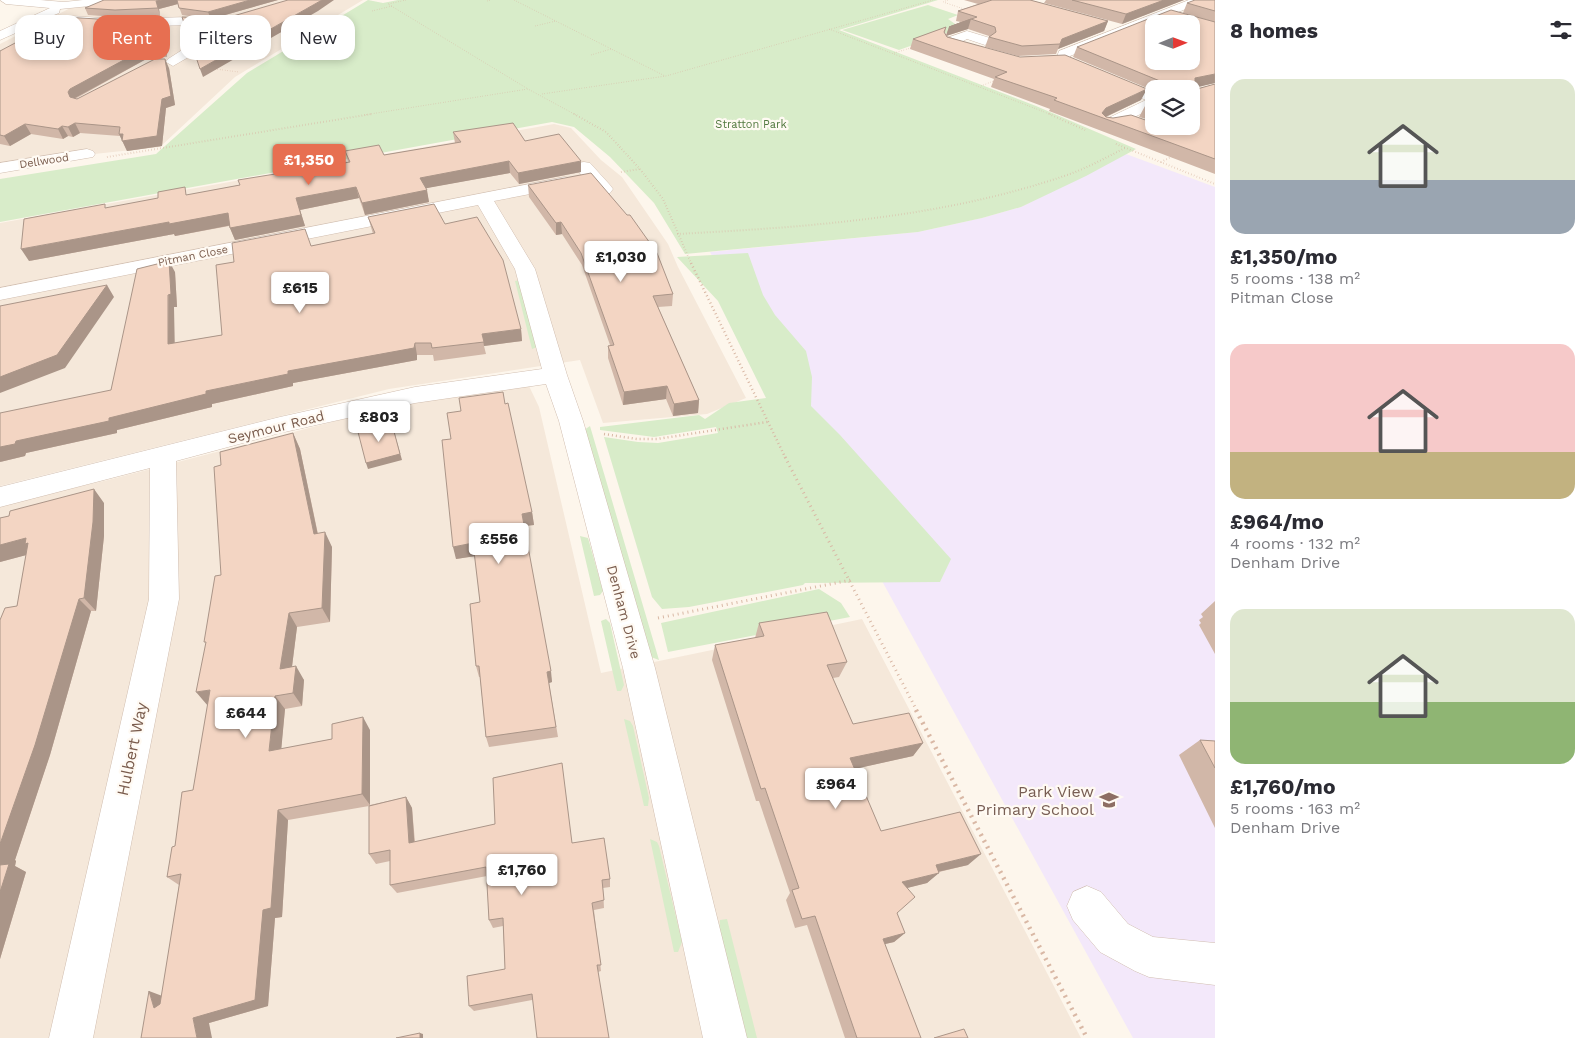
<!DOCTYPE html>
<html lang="en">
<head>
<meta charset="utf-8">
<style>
	:root { --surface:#fff; --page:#f7f7f7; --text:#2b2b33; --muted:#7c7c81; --accent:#e76f51 }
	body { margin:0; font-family:"Work Sans",sans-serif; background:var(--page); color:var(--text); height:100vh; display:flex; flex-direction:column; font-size:19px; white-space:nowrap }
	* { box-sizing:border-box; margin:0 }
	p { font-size:16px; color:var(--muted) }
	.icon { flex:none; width:28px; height:28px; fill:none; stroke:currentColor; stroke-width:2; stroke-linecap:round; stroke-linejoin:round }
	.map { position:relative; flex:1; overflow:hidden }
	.panel { display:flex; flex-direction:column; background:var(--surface); width:375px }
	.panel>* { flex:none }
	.top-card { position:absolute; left:15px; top:15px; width:475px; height:45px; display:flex; gap:10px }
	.needle { width:32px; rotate:89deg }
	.fabs { position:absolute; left:1145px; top:15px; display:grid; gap:10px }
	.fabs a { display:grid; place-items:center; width:55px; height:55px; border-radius:10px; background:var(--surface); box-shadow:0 2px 8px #0003; font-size:25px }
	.price { position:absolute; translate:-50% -42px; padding:0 11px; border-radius:5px; background:#fff; color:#222; font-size:16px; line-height:32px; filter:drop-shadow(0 1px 2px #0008) }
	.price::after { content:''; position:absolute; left:50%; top:30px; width:15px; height:11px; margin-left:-8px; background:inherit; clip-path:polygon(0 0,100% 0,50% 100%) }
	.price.selected { background:var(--accent); color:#fff }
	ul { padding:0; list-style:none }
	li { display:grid; align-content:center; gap:10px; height:265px; padding:0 15px }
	li span { display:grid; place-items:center; height:155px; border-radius:15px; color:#555 }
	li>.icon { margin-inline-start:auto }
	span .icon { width:90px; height:90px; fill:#fffc; stroke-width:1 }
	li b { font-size:21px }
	h2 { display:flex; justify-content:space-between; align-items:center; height:60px; padding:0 15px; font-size:21px }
	.chip { padding:0 18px; border-radius:15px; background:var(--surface); box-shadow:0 2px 8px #0003; font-size:18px; line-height:45px }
	.chip.selected { background:var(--accent); color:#fff }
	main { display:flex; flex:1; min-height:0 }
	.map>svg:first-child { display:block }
	.residential { fill:#f5e8da }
	.education { fill:#f3e8fa }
	.green { fill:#d8ecc9 }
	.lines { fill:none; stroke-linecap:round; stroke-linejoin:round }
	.minor-casing { stroke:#d1beb0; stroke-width:1 }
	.path-far4 { stroke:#d9b8a5; stroke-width:1; stroke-dasharray:0.5 2; stroke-linecap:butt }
	.path-far3 { stroke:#d9b8a5; stroke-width:2; stroke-dasharray:0.5 2.5; stroke-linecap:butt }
	.path-far2 { stroke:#d9b8a5; stroke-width:2.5; stroke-dasharray:1 3; stroke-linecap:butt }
	.path-far1 { stroke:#d9b8a5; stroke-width:3; stroke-dasharray:1 4; stroke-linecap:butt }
	.path { stroke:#d9b8a5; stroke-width:4.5; stroke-dasharray:2 5; stroke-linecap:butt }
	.minor { fill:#fff; fill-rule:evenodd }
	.wall { fill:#d1b7a8 }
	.shaded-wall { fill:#aa9588 }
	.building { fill:#f3d5c3; stroke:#aa9588; fill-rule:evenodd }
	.labels { text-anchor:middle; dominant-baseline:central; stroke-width:4.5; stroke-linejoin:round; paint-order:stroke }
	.far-park-label { font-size:11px; fill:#537a41; stroke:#fffaf3 }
	.far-street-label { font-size:11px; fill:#7a5c4d; stroke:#fffaf3 }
	.street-label { font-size:14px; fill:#7a5c4d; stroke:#fffaf3 }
	.near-street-label { font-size:16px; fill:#7a5c4d; stroke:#fffaf3 }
	.near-education-label { font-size:16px; fill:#785e54; stroke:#fffaf3; text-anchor:end }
</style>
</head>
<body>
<main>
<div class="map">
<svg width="1215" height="1038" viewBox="0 0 1215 1038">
	<rect width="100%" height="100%" fill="#fdf6ec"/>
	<path class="residential" d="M86,0H363L235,77L160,147L0,164V44Z
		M554,124L571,128L601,160L622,177L668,244L678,267L746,398L707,414L603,423L580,360L389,389L0,486V223Z
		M529,386L539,407L601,673L862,619L1081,1038H0V505L108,480L417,400Z"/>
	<path class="education" d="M1126,154L1215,187V1038H1133L871,561L710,252L918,232L982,218L1021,207Z"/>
	<path class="green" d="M368,0L383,3L398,0H938L839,30L1036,106L1136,149L1086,176L1021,207L982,218L918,232L685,254L654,203L610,157L574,127L552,122L0,222V179L156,154L247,73Z
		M928,5L958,15L948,19L961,28L899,50L842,30Z
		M748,253L763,295L775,315L806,351L812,377L811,406L840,435L951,559L940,582L805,583L803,585L689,607L662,609L652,597L604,437L638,442L658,443L718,433L716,427L654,437L600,430V427L699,415L705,419L729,403L766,398L718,301L677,257Z
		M520,280L537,347L532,349L515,281Z
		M590,426L659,660L651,657L584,430Z
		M580,536L588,538L603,591L600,595L594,596Z
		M819,589L841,603L850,617L668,652L661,623Z
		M606,619L610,623L624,685L621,691H617L601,621Z
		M624,719L630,721L633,726L649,798L648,806H644Z
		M650,839L657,842L659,846L682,942L678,952H674Z
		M727,919L757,1038H747L719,931L720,920Z"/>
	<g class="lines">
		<g class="minor-casing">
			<path id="minor" d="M0,0H40L64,2L83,0H116L110,4L60,9L59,13L54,15L118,19L190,17L210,20L218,32L211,44L173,66L166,62L168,59L201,38L206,32L202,26L190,25L118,27L40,22L0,40V31L50,8L6,4Z
				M1189,0H1205L1203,2L1070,56V58L1154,93V108L1112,127H1102L1099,124L1102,121L1146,100L1058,63L1056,60L1059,51Z
				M967,31L990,38L991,41L985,45L967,39L961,42L980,47L982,50L980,53L975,54L944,45L943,42L944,39Z
				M87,149L93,151L95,154L93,157L0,173V163Z
				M584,162L590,163L610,185L613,189L610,193C595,196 587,181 578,171L576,167L578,163Z
				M565,177L571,178L574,182L571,186L494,201L535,269L567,375L583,421L655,668L747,1038H703L623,668L559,421L546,384L415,403L280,433L176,461L179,599L93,1038H49L149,599L150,468L0,507V487L280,417L415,387L542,369L515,269L478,205L0,300V288Z
				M1087,886L1101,892L1128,924L1153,937L1215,943V985L1149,977L1135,971L1100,952L1073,920L1067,906L1073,892Z"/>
		</g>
		<path class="path-far4" d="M406,0L388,4L528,89
			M514,0L665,76
			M948,0L943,2L967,10
			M487,1L491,0
			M372,11L392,6
			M535,26L556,21
			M829,29L1052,115
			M894,53L914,47
			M591,55L611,49
			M215,69L239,72
			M981,86L996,80
			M542,94L666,76L933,0
			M364,115L528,89L576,115"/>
		<path class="path-far3" d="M574,114L606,132L640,169L663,199L692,265
			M1049,114L1085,130
			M1116,144L1215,184
			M107,157L372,114
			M1161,162L1173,156
			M621,172L640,169
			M677,234C809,227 944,218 1070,174C1089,167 1107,157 1125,148"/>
		<path class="path-far2" d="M691,263L786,459
			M604,434L637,439H657L767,422"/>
		<path class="path-far1" d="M785,457L917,711
			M658,618L851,580"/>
		<path class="path" d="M916,710L1087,1038"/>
		<use href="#minor" class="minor"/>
	</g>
	<path class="wall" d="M278,0L211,19L182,15L178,4L159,9L160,16L118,17L88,15L85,8Z
		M964,0H1030L1108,21L1104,31L1058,49L1056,54L1018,56L985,47L989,36L968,29L946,36L1141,100L1106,117L1154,126H1191V89H1154V91L1073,57L1077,47L1207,20L1183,13L1187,3L1215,0V83L1195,87L1197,89L1215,84V174L1049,111L1050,109L991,87L994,79L910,49L913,39L946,27L945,33L946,35L949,27L961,22L956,21L958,11L978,4Z
		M1046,0H1184L1122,24L1044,3Z
		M159,19L162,28L167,57H150L75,99H77L169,68L175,105L166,108L162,146L127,151L120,136L80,133L73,137L68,136L63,139L31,134L10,146L0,144V51L114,20Z
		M1154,101V121L1139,117L1145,106Z
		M453,132L525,141L581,172L519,184L510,173L426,188L429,202L365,215L359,198L300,210L305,226L235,240L229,226L175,236L174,234L29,261L188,195L240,185L348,162L345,151L384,155L455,143Z
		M528,185L673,294L672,306L658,307L699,400L698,413L673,416L666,399L623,405L608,358V346L610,345L582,265L562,234L556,235L529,197Z
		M368,217L445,224L521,329L522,341L484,346L486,354L434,361L433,355H417V360L293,383V386L212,404V407L117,430V433L26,453L25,456L0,462L111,390L175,272L177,307H174V343L222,335L311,246L373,234Z
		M505,404L532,512L534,525L524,526L552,682L549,683L558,737L489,747L486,737L480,677H479L476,666L480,602L475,556L456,559L451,439Z
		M293,433L300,449L318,534L332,547L330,622L297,627L292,667L304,680L302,706L285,709L281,749L332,739L370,730V805L406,797L412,808L415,842L572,843L610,879V887L603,888L604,908L594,910L601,971L598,972L532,1000L474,1011L469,1006L505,969L503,926L493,928L489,920L487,876L397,893L390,885V861L376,864L369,854V806L288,820L282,917L275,918L268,1006L209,1023L162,996L179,885L167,877L175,846L193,790L208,705L221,575V465Z
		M104,503V536L96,611H91L50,755L15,860L16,861L15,866L26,872L0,959V620L17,606L26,555L0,562V518Z
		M1215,601V654L1199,625L1201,623L1199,620L1203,617L1201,614Z
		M759,623L847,662L839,677L833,678L853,724L923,743L913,756L854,769L881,831L968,865L939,872L927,883L907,888L897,913L905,933L894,942L885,944L921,1038H845L807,925L795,928L786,900L790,893L759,801H756L712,660L715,645L755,638Z
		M1200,740L1215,741V828L1179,755Z"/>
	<path class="shaded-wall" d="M162,0H177L178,4L159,9L160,16L158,8L156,1Z
		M250,0H278L211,19L208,12Z
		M322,0H334L318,11L203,77L200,69Z
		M1164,0H1184L1122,24L1126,14Z
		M159,19L162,28L167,57L163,48Z
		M971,19L968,29L946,36L949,27Z
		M1108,21L1104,31L1058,49L1056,54L1062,39Z
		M200,22L204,32L191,42L187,32Z
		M146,48L150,57L75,98L74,107L68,92L70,89Z
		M165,59L169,68L175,105L166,108L162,146L127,151L119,134L162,99Z
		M1215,74V83L1190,89L1195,78Z
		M1147,89L1141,100L1103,118L1102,113L1106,108Z
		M75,123L80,133L73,137L68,127Z
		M25,124L31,134L10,146L4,136Z
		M62,126L68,136L63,139L58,129Z
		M509,161L510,173L422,189L420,178Z
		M581,161V172L519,184L518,173Z
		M356,187L359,198L300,210L305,226L235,240L230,228L296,198Z
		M427,190L429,202L365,215L362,203Z
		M228,213L232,225L175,236L174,234L29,261L21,249L169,222Z
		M561,222L562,234L556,235V223Z
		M169,261L175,272L177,307H174L175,356L168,344Z
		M107,285L114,297L65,368L0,393V377Z
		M521,329L522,341L484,346L482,334Z
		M415,343L417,355V360L293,383V386L212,404V407L117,430V433L26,453L25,456L0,462V447L16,441L109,418L206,391L288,371Z
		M667,386L666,399L623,405L624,392Z
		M699,400L698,413L673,416L674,404Z
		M392,424L402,460L368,469L366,463Z
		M293,433L300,449L321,550L314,534Z
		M94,489L104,503V536L96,611L84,598Z
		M532,512L534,525L524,526L522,514Z
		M325,532L332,547L330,622L322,608Z
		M26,538L34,553L0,562V545Z
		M473,543L476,556L456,559L453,547Z
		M79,599L91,611L50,755L15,860L16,861L15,866L26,872L0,959V844Z
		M289,613L297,627L290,682L280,669Z
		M296,666L304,680L302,706L293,693Z
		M551,671L552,682L549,683L547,672Z
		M210,690L208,706L196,692Z
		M275,696L285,709L280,763L269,751Z
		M363,717L370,730V805L362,794Z
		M923,743L913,756L841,772L850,758Z
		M406,797L412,808L415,852L409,843Z
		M278,810L288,820L282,917L275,918L268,1006L209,1023L212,1038H197L193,1018L263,910Z
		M981,854L968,865L924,875L936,865Z
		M939,873L927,883L891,892L902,882Z
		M905,933L894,942L872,947L883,939Z
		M149,991L165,997L170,1014L154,1008Z
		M420,1033L423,1034V1038H420Z"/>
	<path class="building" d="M104,0H162L156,1L158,8L115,10L85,8Z
		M177,0H250L208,12L179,8Z
		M288,0H322L200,69L193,48L210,37L217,25L216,21Z
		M992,0H1030L1108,21L1062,39L1060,44L1022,46L989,37L996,32L995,27L971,19L949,27L977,17L958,11Z
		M1072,0H1164L1126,14Z
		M1195,0H1215V11L1187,3Z
		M1171,10L1215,22V74L1195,78V87L1197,89L1215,84V159L1054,100L1057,98L995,77L1007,72L913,39L946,27L944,32L947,37L1020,57L1065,55L1147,89L1106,108L1102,113L1106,117L1113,118L1131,115L1154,123V126H1191V89H1161L1160,81L1077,47ZM1154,24H1191V61H1154Z
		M64,17L114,20L159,19L163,48H146L70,89L68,92L70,97L77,99L155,59H165L171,96L162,99L157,136L122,141L123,134H119L120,127L75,123L68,127L62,126L58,129L25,124L4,136L0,135V51Z
		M182,17L197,18L200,22L187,32Z
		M1154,101V108L1145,106Z
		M513,123L525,141L559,134L581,161L518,173L509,161L420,178L427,190L362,203L356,187L296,198L301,215L230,228L228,213L169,224V222L21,249L24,219L105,204V208L158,198V192L185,187L186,195L240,185L238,180L350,162L345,151L379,145L384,155L461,142L453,132Z
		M591,173L627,215H630L657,253L673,294L653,296L699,400L674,404L667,386L624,392L608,346L614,345L581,253L561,222L556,223L528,185Z
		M434,204L445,224L477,217L503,260L521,329L482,334L484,342L432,348L431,343H415L414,348L288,371V374L206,391V394L109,418V421L16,441L15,444L0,447V413L111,390L137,269L169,261L171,294L168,295V344L222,335L216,265L234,262L232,243L305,229L311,246L375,233L368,217Z
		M107,285L57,355L0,377V306Z
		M503,392L505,404L508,403L532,512L522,514L551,671L547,672L556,727L486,737L479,666H476L470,604L480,602L473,543L453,547L442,440L451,439L447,413L461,411L459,398Z
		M392,424L400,454L366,463L358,432Z
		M293,433L314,534L325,532L322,608L289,613L280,669L296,666L293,693L275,696L269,751L332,739V724L363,717L362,794L278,810L271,908L263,910L255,1000L193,1018L197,1038H141L149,991L154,1008L160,1004L181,874L167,877L172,847L175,846L182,792L193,790L210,690L196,692L206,642H204L215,576L221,575L214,467L221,465L220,452Z
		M94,489L93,522L84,598L79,599L35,745L0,844V620L5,608L17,606L28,543L25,544L26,538L0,545V518L9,516L10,511Z
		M827,612L847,662L827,665L853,724L909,713L923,743L850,758L881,831L960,812L981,854L936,865L939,873L902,882L915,897L897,913L905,933L883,939L921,1038H857L815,916L802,919L792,890L799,888L765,788L761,789L715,645L764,636L759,623Z
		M1200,740L1215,741V768Z
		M562,763L572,843L604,838L610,879L602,880L604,900L592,903L601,965H597L609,1038H537L532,994L469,1006L467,976L505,969L503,918L489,920L486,867L390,885V850L369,854V806L406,797L409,843L495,824L493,778Z
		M9,864L0,892V865Z
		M964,1029L968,1038H934Z
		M420,1033V1038H396Z"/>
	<defs>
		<g id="school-bare" transform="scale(1.5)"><path d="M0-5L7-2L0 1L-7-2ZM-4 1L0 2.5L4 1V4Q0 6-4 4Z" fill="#8d6e63" stroke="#fffaf3" stroke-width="2.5" paint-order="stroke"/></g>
	</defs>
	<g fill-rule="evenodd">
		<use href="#school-bare" x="1109" y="800"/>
	</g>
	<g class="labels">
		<g class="far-park-label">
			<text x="751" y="124">Stratton Park</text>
		</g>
		<g class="far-street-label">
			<text transform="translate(44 161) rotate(-9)">Dellwood</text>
			<text transform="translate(193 256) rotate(-11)">Pitman Close</text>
		</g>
		<g class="street-label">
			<text transform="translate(276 427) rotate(-14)">Seymour Road</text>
			<text transform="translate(624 612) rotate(75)">Denham Drive</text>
		</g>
		<g class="near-street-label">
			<text transform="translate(132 749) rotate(-78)">Hulbert Way</text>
		</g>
		<g class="near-education-label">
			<text x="1094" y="791">Park View<tspan x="1094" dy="18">Primary School</tspan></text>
		</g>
	</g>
</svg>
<div class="fabs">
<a><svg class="needle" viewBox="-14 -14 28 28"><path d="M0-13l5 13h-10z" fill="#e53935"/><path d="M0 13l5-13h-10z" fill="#7c7c81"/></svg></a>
<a><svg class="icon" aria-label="layers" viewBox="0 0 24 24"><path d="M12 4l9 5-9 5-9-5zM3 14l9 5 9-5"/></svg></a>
</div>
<b class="price selected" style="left:309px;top:186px">£1,350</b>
<b class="price" style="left:621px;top:283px">£1,030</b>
<b class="price" style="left:300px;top:314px">£615</b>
<b class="price" style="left:379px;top:443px">£803</b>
<b class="price" style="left:499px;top:565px">£556</b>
<b class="price" style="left:246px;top:739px">£644</b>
<b class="price" style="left:836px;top:810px">£964</b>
<b class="price" style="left:522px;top:896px">£1,760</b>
<div class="top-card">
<a class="chip">Buy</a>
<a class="chip selected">Rent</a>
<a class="chip">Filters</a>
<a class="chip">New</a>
</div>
</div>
<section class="panel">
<h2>8 homes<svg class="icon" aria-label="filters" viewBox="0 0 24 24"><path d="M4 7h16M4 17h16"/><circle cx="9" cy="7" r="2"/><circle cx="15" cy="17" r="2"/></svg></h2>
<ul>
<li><span style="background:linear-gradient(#dfe7d0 65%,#9aa5b1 0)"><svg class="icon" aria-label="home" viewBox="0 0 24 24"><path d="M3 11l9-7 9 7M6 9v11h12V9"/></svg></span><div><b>£1,350/mo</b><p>5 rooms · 138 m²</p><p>Pitman Close</p></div></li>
<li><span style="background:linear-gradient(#f6c9c9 70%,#c2b280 0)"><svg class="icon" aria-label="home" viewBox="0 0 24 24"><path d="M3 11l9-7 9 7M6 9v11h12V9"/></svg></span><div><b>£964/mo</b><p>4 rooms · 132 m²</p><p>Denham Drive</p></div></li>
<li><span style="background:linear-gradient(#dfe7d0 60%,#8fb573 0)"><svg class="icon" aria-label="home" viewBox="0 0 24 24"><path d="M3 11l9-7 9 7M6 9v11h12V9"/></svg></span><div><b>£1,760/mo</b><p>5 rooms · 163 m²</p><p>Denham Drive</p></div></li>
</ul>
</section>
</main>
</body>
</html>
